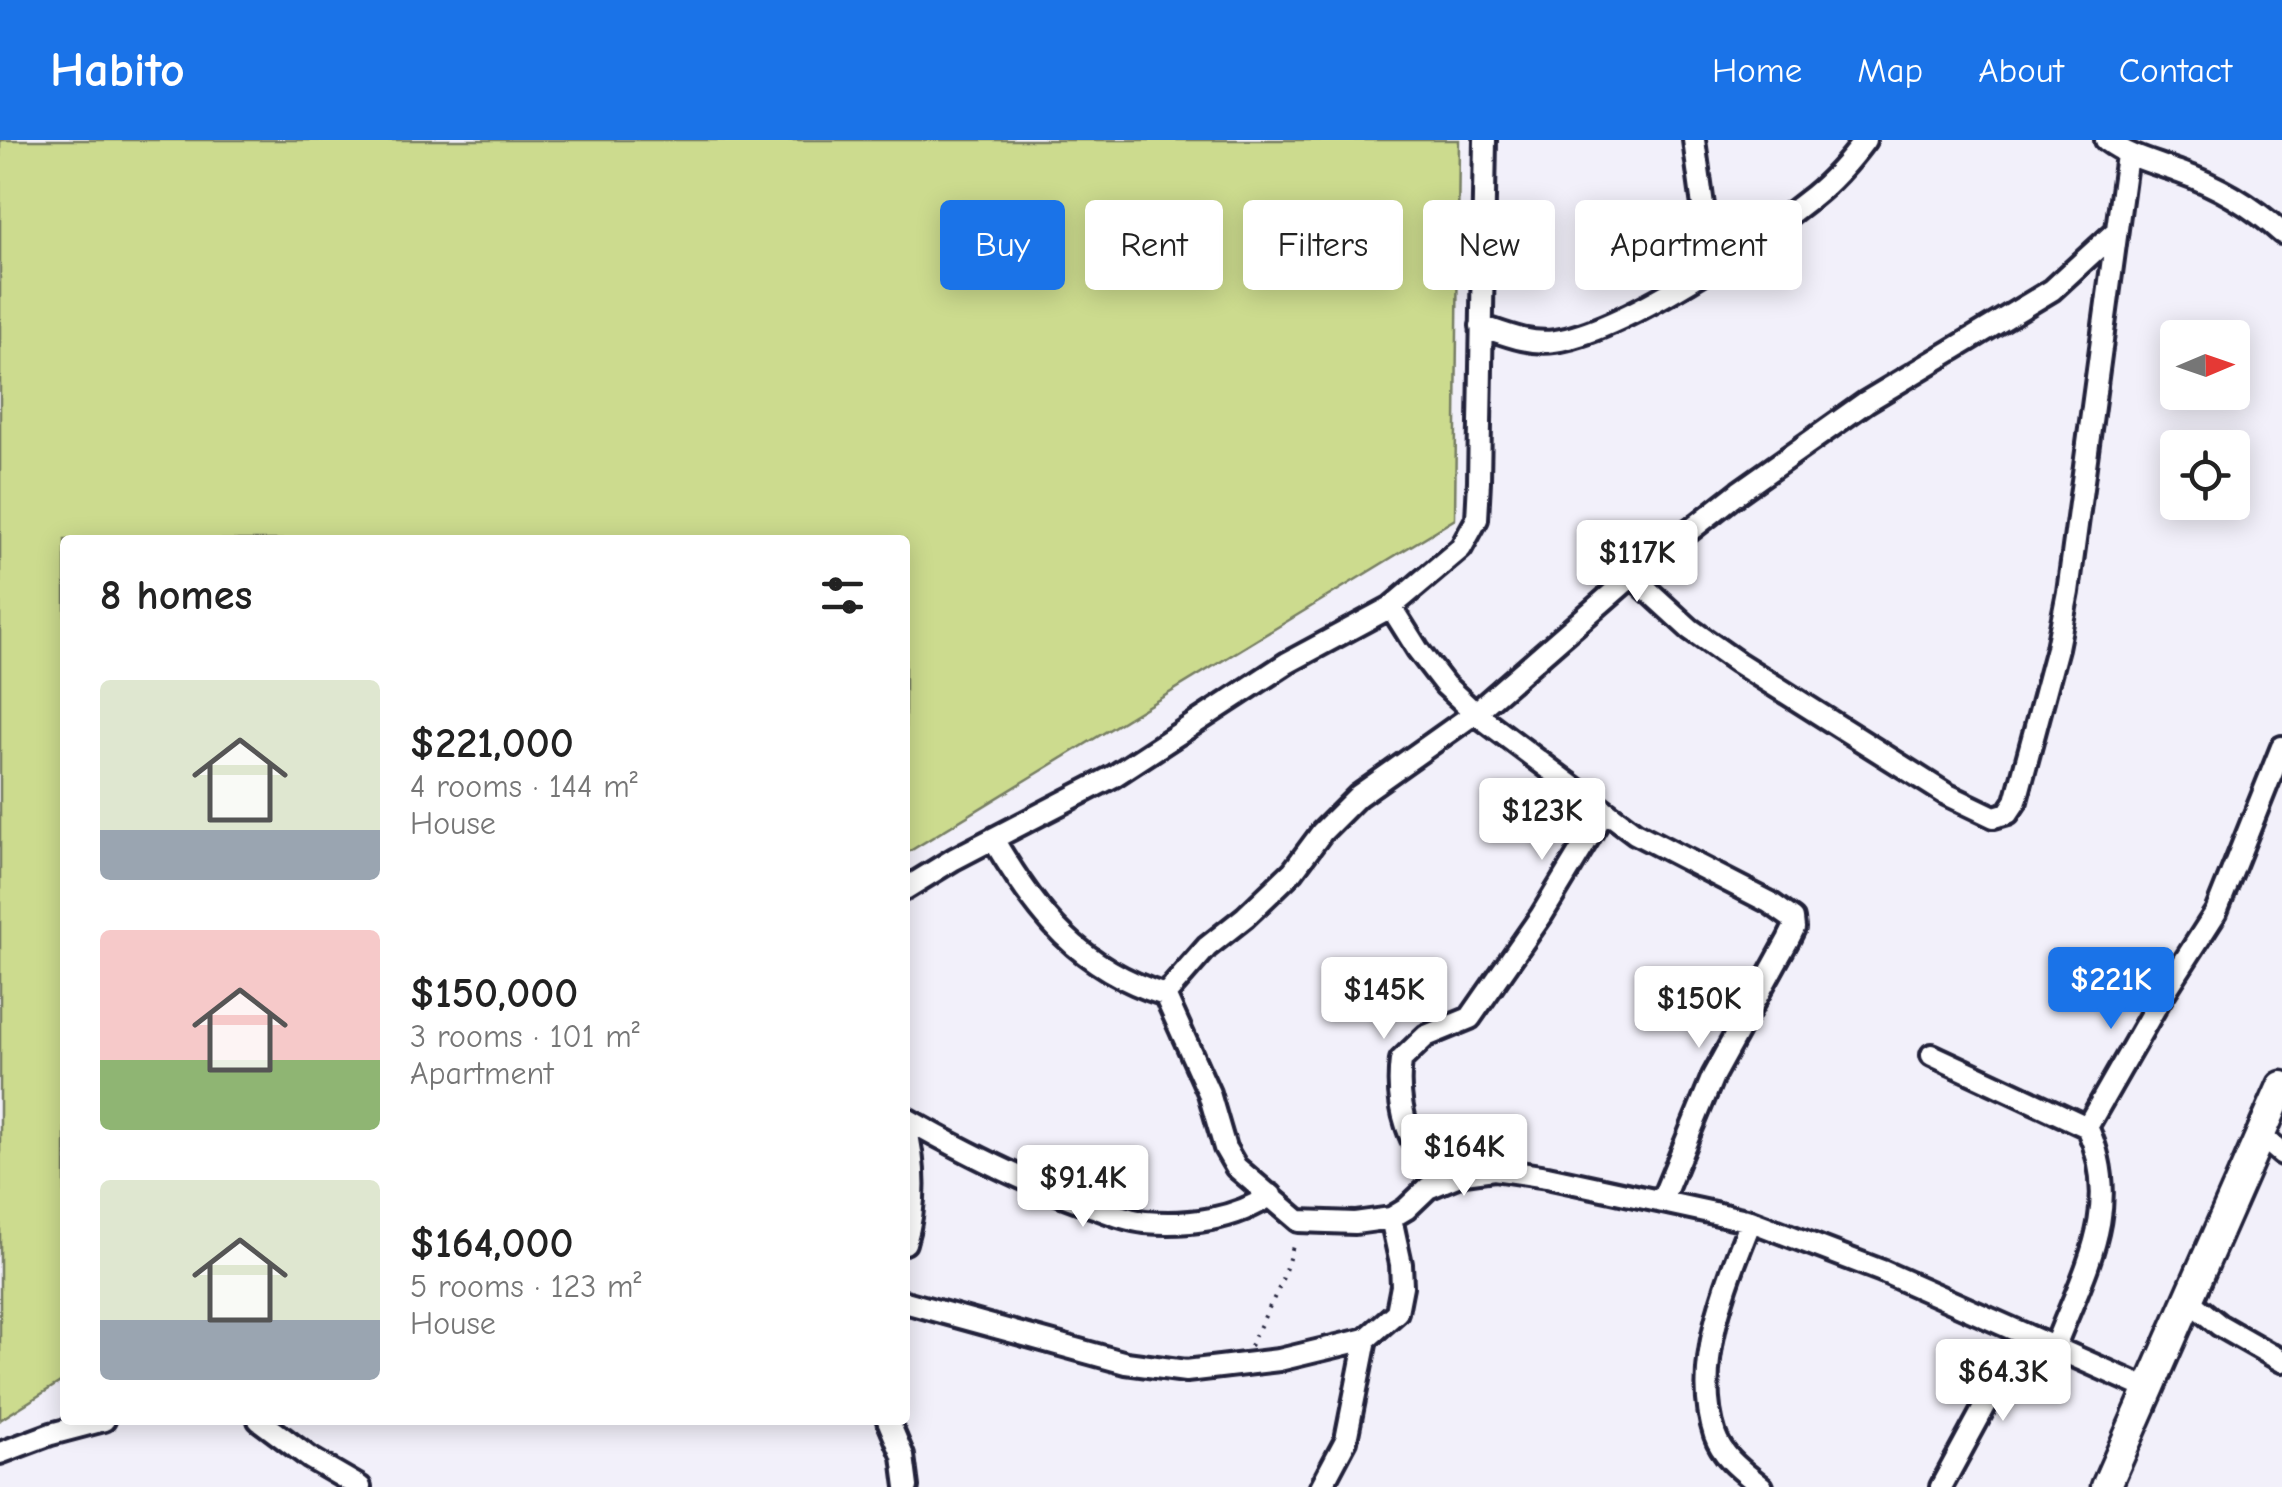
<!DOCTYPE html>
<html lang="en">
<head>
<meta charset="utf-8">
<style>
	:root { --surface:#fff; --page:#f2f2f2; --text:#222; --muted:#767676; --accent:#1a73e8 }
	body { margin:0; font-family:"Comic Neue",sans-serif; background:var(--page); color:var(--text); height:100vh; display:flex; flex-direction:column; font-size:38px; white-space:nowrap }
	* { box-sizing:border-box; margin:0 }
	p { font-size:32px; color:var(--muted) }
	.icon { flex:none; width:55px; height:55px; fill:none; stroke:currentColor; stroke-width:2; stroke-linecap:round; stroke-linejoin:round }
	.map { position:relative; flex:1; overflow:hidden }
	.details { position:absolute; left:60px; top:395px; width:850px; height:890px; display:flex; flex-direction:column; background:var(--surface); border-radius:10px; box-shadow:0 5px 25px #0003 }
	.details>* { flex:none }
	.hud { position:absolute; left:940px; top:60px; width:950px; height:90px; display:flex; gap:20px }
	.needle { width:65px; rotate:88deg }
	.controls { position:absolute; left:2160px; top:180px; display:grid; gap:20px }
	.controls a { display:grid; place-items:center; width:90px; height:90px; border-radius:10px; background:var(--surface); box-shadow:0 5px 25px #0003; font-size:50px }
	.price { position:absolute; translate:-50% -85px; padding:0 22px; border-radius:10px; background:#fff; color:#222; font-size:32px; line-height:65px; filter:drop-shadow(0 2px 5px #0008) }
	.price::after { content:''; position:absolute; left:50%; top:60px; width:30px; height:22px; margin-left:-15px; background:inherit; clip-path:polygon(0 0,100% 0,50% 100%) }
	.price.selected { background:var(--accent); color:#fff }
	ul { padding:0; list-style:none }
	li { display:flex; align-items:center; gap:30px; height:250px; padding:0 40px }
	li span { display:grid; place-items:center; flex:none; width:280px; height:200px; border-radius:10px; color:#555 }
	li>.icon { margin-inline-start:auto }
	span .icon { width:120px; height:120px; fill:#fffc; stroke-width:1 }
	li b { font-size:42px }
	h2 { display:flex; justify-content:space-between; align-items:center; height:120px; padding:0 40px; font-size:42px }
	.pill { padding:0 35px; border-radius:10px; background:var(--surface); box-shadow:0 5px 25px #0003; font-size:35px; line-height:90px }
	.pill.selected { background:var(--accent); color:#fff }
	header { display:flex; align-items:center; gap:60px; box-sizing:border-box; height:140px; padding:0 50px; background:var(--accent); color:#fff }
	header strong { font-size:48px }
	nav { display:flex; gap:55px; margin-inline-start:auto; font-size:35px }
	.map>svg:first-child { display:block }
	.green { fill:#ccdb8e; stroke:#777e64; stroke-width:2.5 }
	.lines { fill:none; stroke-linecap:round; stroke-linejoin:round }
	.street-casing { stroke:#22223b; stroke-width:28 }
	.secondary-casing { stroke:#22223b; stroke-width:35 }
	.path { stroke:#22223b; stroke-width:4; stroke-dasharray:2.5 8; stroke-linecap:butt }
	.street { stroke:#fff; stroke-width:20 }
	.secondary { stroke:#fff; stroke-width:28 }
</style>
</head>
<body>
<header>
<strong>Habito</strong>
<nav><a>Home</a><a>Map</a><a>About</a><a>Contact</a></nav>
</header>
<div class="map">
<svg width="2282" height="1347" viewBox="0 0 2282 1347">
	<rect width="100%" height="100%" fill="#f2f0fa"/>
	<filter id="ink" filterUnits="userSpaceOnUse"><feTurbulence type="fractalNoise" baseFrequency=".01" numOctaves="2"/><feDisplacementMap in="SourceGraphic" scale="20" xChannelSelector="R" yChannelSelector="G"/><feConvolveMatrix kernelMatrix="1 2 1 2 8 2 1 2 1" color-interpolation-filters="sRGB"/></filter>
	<g filter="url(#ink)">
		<path class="green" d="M0,0H1459L1455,379L905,714V400H65V1239L0,1280Z"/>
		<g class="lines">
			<g class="street-casing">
				<path id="street" d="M1694,0L1711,125
					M2106,0C2129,17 2152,22 2179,32C2217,45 2252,66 2282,93
					M1481,186C1505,194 1530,205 1555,201C1624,191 1758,100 1813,56C1833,40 1850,20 1865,0
					M1632,436L1690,489L1737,522L1946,654L1994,677L2008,673L2016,661L2057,508L2068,452L2127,15
					M1391,467L1418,510L1445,545L1475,573L1635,693L1769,762L1793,779L1794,788L1788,800L1713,936L1662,1060
					M993,699C1037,774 1079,828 1165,855L1209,953L1225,1008L1236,1027L1299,1081L1355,1083L1391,1078L1406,1069L1428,1048L1464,1033L1494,1029L1547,1037L1751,1081L1882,1131L2148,1249
					M905,749L954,719L1114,636L1287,523L1391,467L1461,408L1477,379L1479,341L1485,0
					M1165,855L1207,807L1245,777L1293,731L1322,692L1358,656L1475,573L1632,436L1739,352L1866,262L2052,150L2115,92
					M1932,915L2087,987
					M905,978C963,1011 1024,1042 1086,1064C1106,1071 1125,1080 1145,1082C1188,1086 1236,1079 1271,1055
					M905,982C915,1021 917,1064 905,1103
					M2261,996L2282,1014
					M1439,1042C1409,1004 1395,969 1401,920L1426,896L1470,878L1541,776L1604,672
					M1751,1081C1726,1143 1692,1227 1715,1295C1723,1318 1744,1332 1762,1347
					M2188,1160L2219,1185L2282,1221
					M905,1162L1126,1223L1186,1231L1279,1220L1366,1199L1397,1172L1402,1146L1401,1124L1391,1078
					M2055,1206C2084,1131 2124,1067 2087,987L2159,861L2216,772L2282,607
					M259,1280L310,1318L360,1347
					M888,1280L903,1316L907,1347
					M0,1313L51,1294L104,1280
					M1321,1347L1346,1300L1366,1199
					M1941,1347L1999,1240L2028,1196"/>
			</g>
			<g class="secondary-casing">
				<path id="secondary" d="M2106,1347L2282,946"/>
			</g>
			<path class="path" d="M1250,1206L1280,1146L1295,1100"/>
			<use href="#street" class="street"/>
			<use href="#secondary" class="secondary"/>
		</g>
	</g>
</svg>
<div class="controls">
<a><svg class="needle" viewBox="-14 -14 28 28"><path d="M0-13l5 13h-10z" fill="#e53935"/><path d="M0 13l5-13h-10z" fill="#767676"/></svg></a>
<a><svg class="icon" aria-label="locate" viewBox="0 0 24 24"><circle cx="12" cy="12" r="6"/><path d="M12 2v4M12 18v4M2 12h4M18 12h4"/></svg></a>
</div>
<b class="price" style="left:1637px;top:465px">$117K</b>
<b class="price" style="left:1542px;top:723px">$123K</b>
<b class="price selected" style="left:2111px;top:892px">$221K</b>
<b class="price" style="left:1384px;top:902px">$145K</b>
<b class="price" style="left:1699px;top:911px">$150K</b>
<b class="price" style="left:1464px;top:1059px">$164K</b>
<b class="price" style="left:1083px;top:1090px">$91.4K</b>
<b class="price" style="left:2003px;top:1284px">$64.3K</b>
<div class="hud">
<a class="pill selected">Buy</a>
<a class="pill">Rent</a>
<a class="pill">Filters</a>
<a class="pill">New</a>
<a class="pill">Apartment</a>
</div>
<section class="details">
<h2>8 homes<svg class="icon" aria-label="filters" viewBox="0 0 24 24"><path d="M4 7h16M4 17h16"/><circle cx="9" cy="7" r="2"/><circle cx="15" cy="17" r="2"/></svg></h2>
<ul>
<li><span style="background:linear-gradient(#dfe7d0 75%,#9aa5b1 0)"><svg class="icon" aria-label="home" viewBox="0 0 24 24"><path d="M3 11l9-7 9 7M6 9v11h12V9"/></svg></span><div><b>$221,000</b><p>4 rooms · 144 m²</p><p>House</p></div></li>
<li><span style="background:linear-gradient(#f6c9c9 65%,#8fb573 0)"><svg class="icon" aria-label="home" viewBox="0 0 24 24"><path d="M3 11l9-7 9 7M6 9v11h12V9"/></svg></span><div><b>$150,000</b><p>3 rooms · 101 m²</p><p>Apartment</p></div></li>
<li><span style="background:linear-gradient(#dfe7d0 70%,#9aa5b1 0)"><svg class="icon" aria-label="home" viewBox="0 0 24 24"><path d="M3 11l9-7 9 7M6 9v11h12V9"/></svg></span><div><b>$164,000</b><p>5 rooms · 123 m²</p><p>House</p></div></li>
</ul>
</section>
</div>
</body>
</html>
